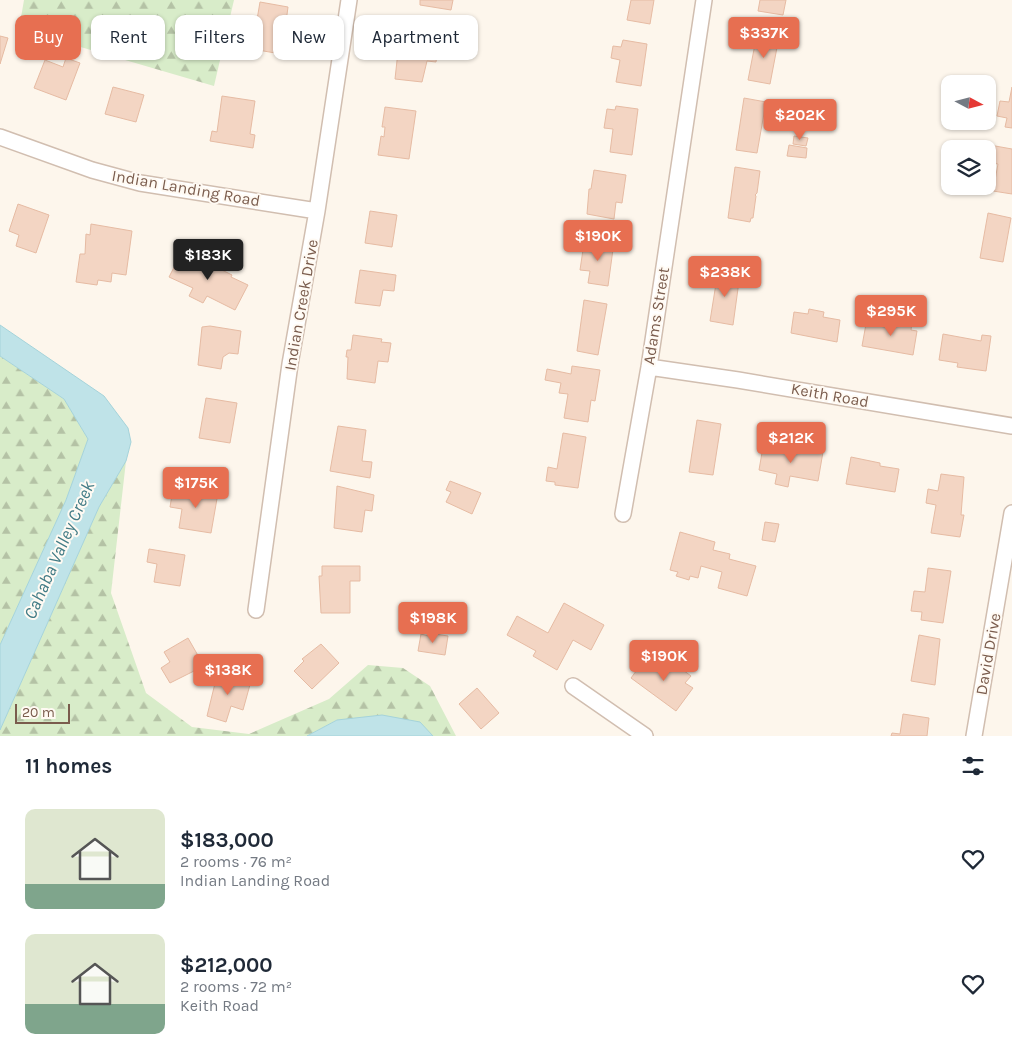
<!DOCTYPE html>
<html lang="en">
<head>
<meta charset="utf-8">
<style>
	:root { --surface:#fff; --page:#f2f2f3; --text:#1f2937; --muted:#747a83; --accent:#e76f51 }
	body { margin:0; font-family:Karla,sans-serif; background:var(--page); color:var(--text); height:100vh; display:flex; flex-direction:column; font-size:19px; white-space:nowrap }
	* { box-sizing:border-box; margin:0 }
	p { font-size:16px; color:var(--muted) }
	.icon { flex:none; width:28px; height:28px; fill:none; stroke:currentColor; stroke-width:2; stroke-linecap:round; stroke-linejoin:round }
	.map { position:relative; height:736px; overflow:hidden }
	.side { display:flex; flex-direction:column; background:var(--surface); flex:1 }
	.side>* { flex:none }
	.banner { position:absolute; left:15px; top:15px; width:500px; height:45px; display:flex; gap:10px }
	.needle { width:32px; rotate:97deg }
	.buttons { position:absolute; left:941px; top:75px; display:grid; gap:10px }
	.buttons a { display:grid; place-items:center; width:55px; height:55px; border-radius:10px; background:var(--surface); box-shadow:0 1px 4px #0004; font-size:25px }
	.scale { position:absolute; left:15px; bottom:12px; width:55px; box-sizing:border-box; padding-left:5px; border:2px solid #7a5c4d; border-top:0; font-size:14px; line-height:18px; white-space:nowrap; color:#7a5c4d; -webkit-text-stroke:4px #fffaf3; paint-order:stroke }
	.price { position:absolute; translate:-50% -42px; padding:0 11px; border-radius:5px; background:var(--accent); color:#fff; font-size:16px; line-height:32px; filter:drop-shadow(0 1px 2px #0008) }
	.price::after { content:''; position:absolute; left:50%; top:30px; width:15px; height:11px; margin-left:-8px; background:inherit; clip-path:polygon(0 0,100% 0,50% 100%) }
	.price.active { background:#222; color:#fff }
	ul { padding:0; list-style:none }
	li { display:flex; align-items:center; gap:15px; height:125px; padding:0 25px }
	li span { display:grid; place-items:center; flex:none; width:140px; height:100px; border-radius:10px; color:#555 }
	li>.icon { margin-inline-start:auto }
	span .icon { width:60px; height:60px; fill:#fffc; stroke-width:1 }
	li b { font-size:21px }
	h2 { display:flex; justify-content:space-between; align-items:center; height:60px; padding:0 25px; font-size:21px }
	.tag { padding:0 18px; border-radius:10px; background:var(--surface); box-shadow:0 1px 4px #0004; font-size:18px; line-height:45px }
	.tag.active { background:var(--accent); color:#fff }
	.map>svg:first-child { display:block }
	.forest { fill:url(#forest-firs) }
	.water { fill:#bfe3e8; stroke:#a5d3da }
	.building { fill:#f3d5c3; stroke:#e6bba3 }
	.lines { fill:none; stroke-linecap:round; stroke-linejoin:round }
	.minor-casing { stroke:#d1beb0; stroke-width:18 }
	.minor { stroke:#fff; stroke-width:15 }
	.labels { text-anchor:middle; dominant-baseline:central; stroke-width:4; stroke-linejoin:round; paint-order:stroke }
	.street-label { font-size:16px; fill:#7a5c4d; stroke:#fffaf3 }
	.water-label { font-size:18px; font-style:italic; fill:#437c86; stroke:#fffaf3 }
</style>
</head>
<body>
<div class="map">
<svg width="1012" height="736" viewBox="0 0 1012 736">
	<defs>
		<pattern id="forest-firs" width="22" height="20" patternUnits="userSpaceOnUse" patternTransform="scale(1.25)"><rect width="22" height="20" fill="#d8ecc9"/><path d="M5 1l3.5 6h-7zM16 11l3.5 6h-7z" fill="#b4c2a5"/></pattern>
	</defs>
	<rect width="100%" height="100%" fill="#fdf6ec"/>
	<path class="forest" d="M24,0H234L214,86L19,29Z
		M0,356L64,399L88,439L66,500L0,645Z
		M126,461L111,593L146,693L192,727L249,734L329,699L368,665L403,668L430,686L456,736H433L419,722L337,720L307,736H0V730L99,507Z"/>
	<path class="water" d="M0,325L104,396L128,428L131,442L126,461L99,507L0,730V645L66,500L88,439L64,399L0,356Z
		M382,715L420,722L433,736H307L337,720Z"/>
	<path class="building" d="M420,0H453L451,10L420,5Z
		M631,0H654L650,24L627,20Z
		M760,0H786L783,15L758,11Z
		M260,2L288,7L286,22H289L285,42H283L281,54L252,49Z
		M400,33L439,39L436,62L427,61L422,82L395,79Z
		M757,34L779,37L770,84L748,80Z
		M0,36L8,38L0,64Z
		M623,40L647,44L641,86L616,82L620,60L611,58L613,46L621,47Z
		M66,58L80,63L66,100L34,88L45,60L63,67Z
		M113,87L144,95L136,122L105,114Z
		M1012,87V128L1005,127L1007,118L997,116L1000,101L1009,102Z
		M222,96L255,101L250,134L255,135L253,148L210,141L212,131L217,132Z
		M744,98L766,102L757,153L736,150Z
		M616,106L638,109L632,155L610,152L613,129L604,128L607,109L615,110Z
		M385,107L416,111L409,159L378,155L381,136L384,137L385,127H382Z
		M794,136L808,138L806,146L793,144Z
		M984,144L1012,149V194L993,191L998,164L988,162V149H984Z
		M789,145L807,148L806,158L787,156Z
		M735,167L760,171L757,193L755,195L756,196L753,218H751L750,222L728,218Z
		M594,170L626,175L622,203L616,202L614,219L587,214L589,189H591Z
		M18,204L49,215L36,253L16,246L19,235L9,231Z
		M370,211L397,215L392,247L365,243Z
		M988,213L1011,218L1003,262L980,258Z
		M91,224L132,231L126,275L112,273L111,282L98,280L97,285L76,282L80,254H85L86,234L90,235Z
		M602,241L614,242L608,286L588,283L590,271L580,270L584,243L602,245Z
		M182,252L199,261L201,259L210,264L211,261L223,267L222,270L232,275L231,277L248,285L235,310L207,296L203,303L189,296L193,288L169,277Z
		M360,270L396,275L394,291L383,290L380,306L355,303Z
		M718,271L740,274L733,325L710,321Z
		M584,300L607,304L598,355L577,351Z
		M809,309L824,312L823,317L840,320L837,342L791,333L794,312L808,314Z
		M892,319L912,322L911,330L917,331L913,355L862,346L866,324L891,328Z
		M210,326L241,331L238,354L229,353L223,357L221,369L198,365L202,327Z
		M943,334L981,341L982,335L991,336L986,371L957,367L958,363L939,360Z
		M353,335L382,339L381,342L391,343L388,362L378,361L375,383L347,379L348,357H346L347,350H351Z
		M572,366L600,370L595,401L591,400L588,422L564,418L568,394L559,393L561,383L545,380L547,369L571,374Z
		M206,398L237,403L230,443L199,438Z
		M697,420L721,424L713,475L689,472Z
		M338,426L366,430L362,461L372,462L370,478L330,471Z
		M563,433L586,437L578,488L555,485V482L546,481L548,467L557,469Z
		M763,447L800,451L801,448L823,452L818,481L790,476L788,487L775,484L777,474L759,470Z
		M851,457L880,463V466L899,469L895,492L846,484Z
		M941,474L964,477L961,515H964L960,537L931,533L936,505L926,503L928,489L938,491Z
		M450,481L481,493L472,514L446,502L451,492L446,490Z
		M337,486L374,495L372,511L365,510L362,532L334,528Z
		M186,487L218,493L211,533L179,528L182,509L170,507L172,495L185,497Z
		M765,522L779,524L775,542L762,540Z
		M680,532L715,542L713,550L730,554L729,559L756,566L747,596L718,588L722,572L701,566L698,578L690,576L689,580L676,576L678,572L670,570Z
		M149,549L185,555L180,586L154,582L157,564L147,562Z
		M322,566H360V581H350V613H321L319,576H322Z
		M928,568L951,571L943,623L921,620L922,612L911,611L914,591L925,592Z
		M564,603L604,625L591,650L573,640L557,670L533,656L536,651L507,635L517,616L548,633Z
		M428,633L448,636L445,655L418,651L421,634L428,636Z
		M919,635L940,639L935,685L911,681Z
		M188,638L204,666L170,683L161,668L170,662L164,652Z
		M321,644L339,663L312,689L294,671L304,661L302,659Z
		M648,655L669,671L675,664L691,676L685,683L693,688L676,711L631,678Z
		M218,671L251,681L243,710L231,706L226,722L207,716Z
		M477,688L499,713L481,729L459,704Z
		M903,714L929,718L927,736H891L892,733L900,734Z"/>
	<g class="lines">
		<g class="minor-casing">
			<path id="minor" d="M0,137L92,170L140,183L317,211
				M649,367L738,380L1012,426
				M623,514L649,367L704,0
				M256,610L290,364L317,211L349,0
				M573,686L645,736
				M974,736L1012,513"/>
		</g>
		<use href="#minor" class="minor"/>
	</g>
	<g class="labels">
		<g class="street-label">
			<text transform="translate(186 188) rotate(10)">Indian Landing Road</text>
			<text transform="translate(301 305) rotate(-80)">Indian Creek Drive</text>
			<text transform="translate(656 316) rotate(-81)">Adams Street</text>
			<text transform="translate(830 395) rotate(10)">Keith Road</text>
			<text transform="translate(988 654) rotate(-80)">David Drive</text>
		</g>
		<g class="water-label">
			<text transform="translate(59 550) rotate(-66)">Cahaba Valley Creek</text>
		</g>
	</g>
</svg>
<div class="buttons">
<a><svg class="needle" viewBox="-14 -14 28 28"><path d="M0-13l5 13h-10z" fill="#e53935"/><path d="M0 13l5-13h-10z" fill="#747a83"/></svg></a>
<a><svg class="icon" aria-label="layers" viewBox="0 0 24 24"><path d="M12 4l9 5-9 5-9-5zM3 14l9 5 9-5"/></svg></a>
</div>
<div class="scale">20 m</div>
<b class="price" style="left:764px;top:59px">$337K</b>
<b class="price" style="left:800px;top:141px">$202K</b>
<b class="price" style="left:598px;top:262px">$190K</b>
<b class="price active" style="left:208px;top:281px">$183K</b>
<b class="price" style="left:725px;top:298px">$238K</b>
<b class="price" style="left:891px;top:337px">$295K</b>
<b class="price" style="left:791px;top:464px">$212K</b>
<b class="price" style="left:196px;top:509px">$175K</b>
<b class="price" style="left:433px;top:644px">$198K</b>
<b class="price" style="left:664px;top:682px">$190K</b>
<b class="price" style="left:228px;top:696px">$138K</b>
<div class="banner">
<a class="tag active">Buy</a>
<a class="tag">Rent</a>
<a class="tag">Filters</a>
<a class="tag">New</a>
<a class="tag">Apartment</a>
</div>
</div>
<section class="side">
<h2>11 homes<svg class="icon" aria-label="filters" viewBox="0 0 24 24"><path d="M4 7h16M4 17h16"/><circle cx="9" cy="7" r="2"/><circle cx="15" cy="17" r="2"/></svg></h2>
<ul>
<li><span style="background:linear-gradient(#dfe7d0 75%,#7fa58c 0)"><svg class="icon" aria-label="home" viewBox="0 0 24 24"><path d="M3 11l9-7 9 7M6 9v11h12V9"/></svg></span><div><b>$183,000</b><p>2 rooms · 76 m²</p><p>Indian Landing Road</p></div><svg class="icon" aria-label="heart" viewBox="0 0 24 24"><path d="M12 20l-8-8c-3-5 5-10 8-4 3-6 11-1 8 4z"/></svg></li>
<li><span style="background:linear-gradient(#dfe7d0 70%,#7fa58c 0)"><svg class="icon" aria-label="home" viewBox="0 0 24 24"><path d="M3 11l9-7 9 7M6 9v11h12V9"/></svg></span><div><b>$212,000</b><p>2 rooms · 72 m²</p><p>Keith Road</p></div><svg class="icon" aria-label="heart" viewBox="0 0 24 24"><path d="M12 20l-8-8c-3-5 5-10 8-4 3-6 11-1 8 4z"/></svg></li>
</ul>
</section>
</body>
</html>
